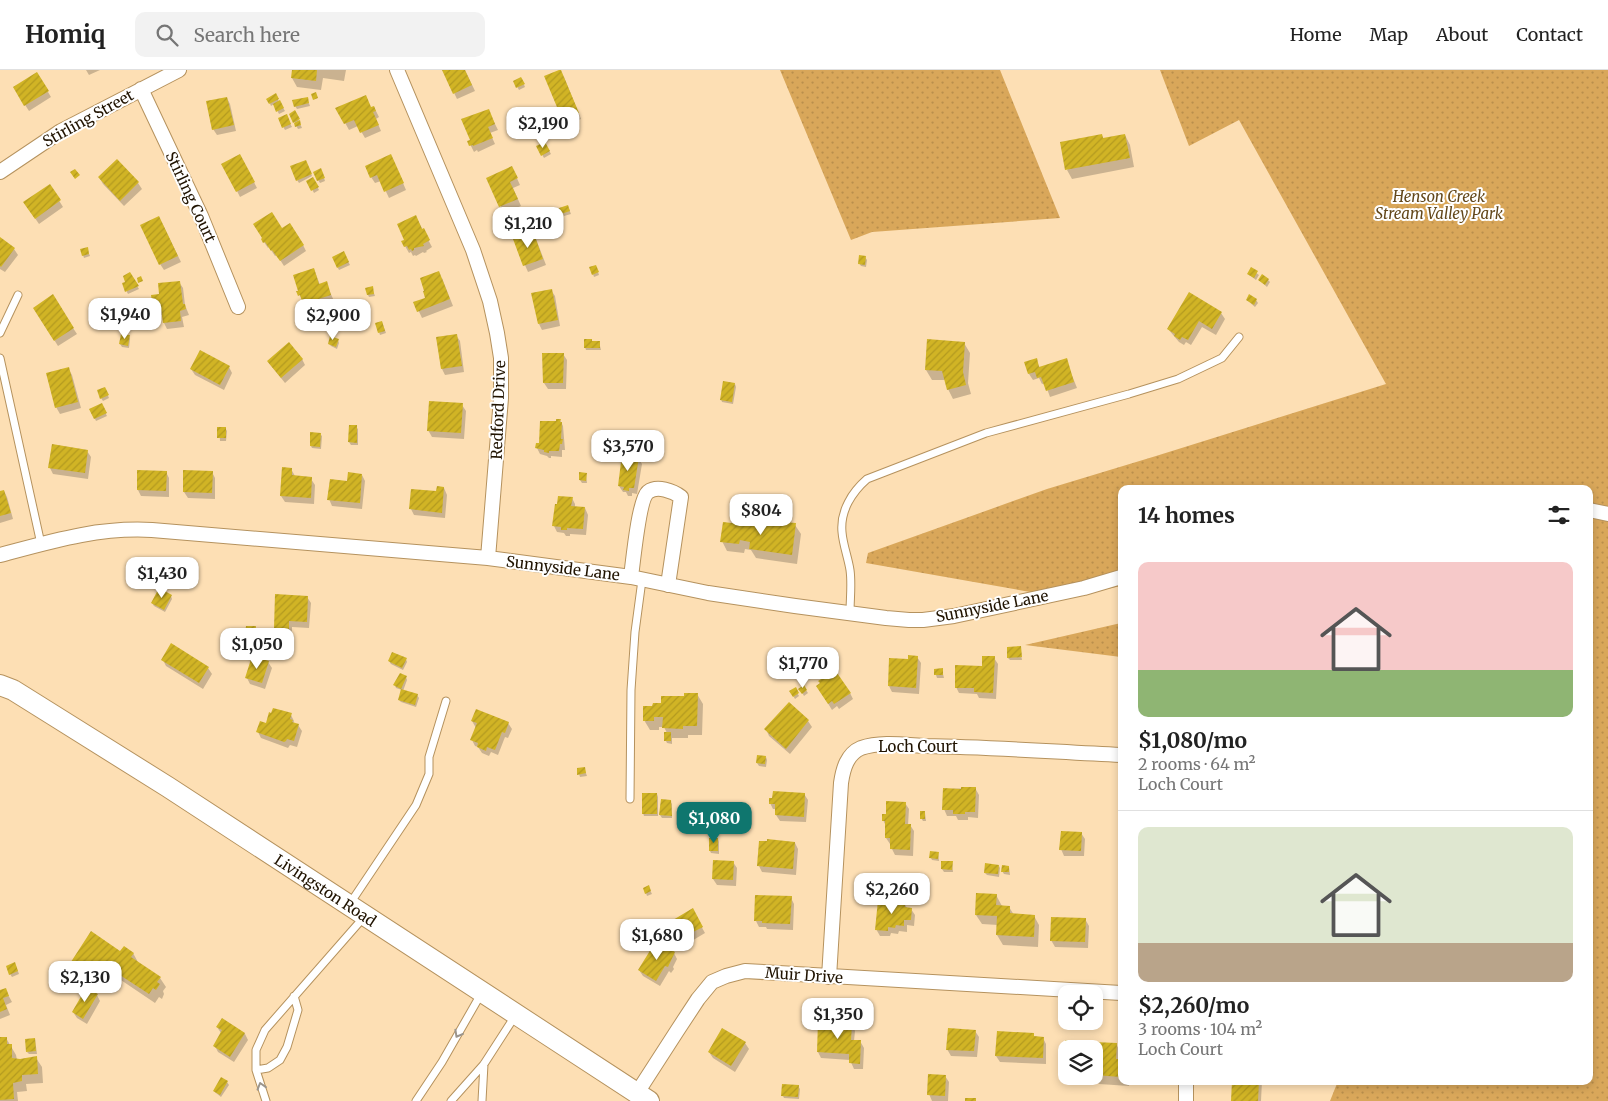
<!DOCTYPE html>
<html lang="en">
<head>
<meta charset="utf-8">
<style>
	:root { --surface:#fff; --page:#f2f2f2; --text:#222; --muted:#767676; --line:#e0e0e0; --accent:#0f766e }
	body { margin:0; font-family:Merriweather,serif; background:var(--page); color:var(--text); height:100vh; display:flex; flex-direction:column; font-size:19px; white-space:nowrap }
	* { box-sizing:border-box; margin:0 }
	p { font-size:16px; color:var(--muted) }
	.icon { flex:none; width:28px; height:28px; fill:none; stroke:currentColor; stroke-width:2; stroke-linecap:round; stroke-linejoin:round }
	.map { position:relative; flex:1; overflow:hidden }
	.drawer { position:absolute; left:1118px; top:415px; width:475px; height:600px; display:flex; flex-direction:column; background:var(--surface); border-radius:10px; box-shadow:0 2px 8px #0003 }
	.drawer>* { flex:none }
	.tools { position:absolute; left:1058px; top:915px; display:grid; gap:10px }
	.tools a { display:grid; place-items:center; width:45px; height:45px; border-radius:10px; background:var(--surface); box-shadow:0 2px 8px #0003; font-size:25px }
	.price { position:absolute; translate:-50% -42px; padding:0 11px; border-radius:10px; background:#fff; color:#222; font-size:16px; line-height:32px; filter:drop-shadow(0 1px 2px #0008) }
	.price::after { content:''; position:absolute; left:50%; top:30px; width:15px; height:11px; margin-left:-8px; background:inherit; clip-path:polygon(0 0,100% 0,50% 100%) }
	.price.selected { background:var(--accent); color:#fff }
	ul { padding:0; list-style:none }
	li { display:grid; align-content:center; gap:10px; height:265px; padding:0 20px }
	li+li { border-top:1px solid var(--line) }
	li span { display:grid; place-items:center; height:155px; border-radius:10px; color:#555 }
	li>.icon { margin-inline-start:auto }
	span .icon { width:90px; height:90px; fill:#fffc; stroke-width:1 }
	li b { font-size:21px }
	h2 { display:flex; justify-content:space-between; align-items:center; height:60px; padding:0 20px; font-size:21px }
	header { display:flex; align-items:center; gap:30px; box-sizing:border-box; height:70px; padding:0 25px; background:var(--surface); border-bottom:1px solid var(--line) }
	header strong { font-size:24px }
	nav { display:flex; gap:28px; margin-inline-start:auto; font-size:18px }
	.search { width:350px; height:45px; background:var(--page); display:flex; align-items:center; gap:12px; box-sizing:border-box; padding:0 18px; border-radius:10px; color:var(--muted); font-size:19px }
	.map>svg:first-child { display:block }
	.green { fill:url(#green-dots) }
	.shadow { fill:#0003 }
	.building { fill:url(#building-hatch) }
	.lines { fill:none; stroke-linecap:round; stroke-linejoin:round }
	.lane-casing { stroke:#b5925e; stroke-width:9 }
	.street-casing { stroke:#b5925e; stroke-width:16 }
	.secondary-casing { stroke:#b5925e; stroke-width:22 }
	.lane { stroke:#fff; stroke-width:7 }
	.street { stroke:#fff; stroke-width:14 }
	.secondary { stroke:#fff; stroke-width:20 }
	.oneway { stroke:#9b958d }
	.labels { text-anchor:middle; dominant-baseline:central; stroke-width:4; stroke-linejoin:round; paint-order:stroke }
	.street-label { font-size:15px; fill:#201301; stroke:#fff }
	.park-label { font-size:15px; font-style:italic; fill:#63471a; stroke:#fff }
</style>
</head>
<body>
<header>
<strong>Homiq</strong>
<div class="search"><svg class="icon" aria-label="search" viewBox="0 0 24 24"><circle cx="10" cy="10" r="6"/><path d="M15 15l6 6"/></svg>Search here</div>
<nav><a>Home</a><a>Map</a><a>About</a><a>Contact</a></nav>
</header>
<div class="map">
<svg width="1608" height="1031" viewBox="0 0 1608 1031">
	<defs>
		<pattern id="green-dots" width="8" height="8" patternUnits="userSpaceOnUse" patternTransform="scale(1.25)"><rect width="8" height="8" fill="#d9a75a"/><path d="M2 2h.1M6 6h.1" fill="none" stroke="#ba8f4c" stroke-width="1.8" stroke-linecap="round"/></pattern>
		<pattern id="building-hatch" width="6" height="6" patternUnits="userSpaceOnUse" patternTransform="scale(1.25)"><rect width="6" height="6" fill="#d1b425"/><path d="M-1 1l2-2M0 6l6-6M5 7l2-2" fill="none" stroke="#b39a1f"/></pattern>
	</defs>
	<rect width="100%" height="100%" fill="#fddfb4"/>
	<path class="green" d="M780,0H1000L1060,148L872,162L851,170Z
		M1160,0H1608V1031H1330L1338,1011H1589V419H1121V516L1064,528L866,493L868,483L1047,419L1156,386L1386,314L1239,50L1189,76Z
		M1121,553V587L1025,575Z"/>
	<path class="shadow" d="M86,0H100L89,5Z
		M293,0H346L344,11L323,8L321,20L297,17L292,8Z
		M443,0H465L475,21L457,29Z
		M37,4L51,27L29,41L14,18Z
		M546,7H564L581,49L567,55Z
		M521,8L525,17L519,20L514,11Z
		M275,25L285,41L279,44L274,34L271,36L268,29Z
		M227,28L230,34L236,61L217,65L213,59Z
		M307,28L310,36L297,39L295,36Z
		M374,37L379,47L376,49L381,61L365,68L358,56L349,60L337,38Z
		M295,42L302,58L298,59L290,44Z
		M286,46L292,57L285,60L279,49Z
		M491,46L498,60L490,63L495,74L478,82L477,80L474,82L469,72Z
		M1125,65L1130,75L1134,97L1072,109L1067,100L1102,66L1104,69Z
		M545,73L551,84L544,88L538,77Z
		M240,86L257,118L240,127L237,121Z
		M117,91L138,113L142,119L124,136L103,114L99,107Z
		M394,92L406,120L389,128L381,111L375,113L371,107Z
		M307,94L312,106L299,113L297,110Z
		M322,102L325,111L320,113L318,110Z
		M515,104L520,115L513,118L521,136L504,143L488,108Z
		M313,109L319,120L314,123L308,111Z
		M50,116L63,137L39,154L28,138Z
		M561,139H569L571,144L564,146Z
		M416,147L432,177L426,181L427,182L424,183L423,182L416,186L415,185L413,186L411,182L409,183L405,176Z
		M162,153L181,192L164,200L160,194Z
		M282,160L303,175L306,181L284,196L277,185L275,186L269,177L268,178L262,169Z
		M0,169L14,179L18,185L5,202L0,199Z
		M536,169L546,195L528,202L514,170Z
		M87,179L90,186L84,188L83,185Z
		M344,183L350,195L339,200L333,188Z
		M865,187L867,190L866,197L861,196L859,193Z
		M314,199L320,215L326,213L334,231L307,239L298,222Z
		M597,199L599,205L594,207L593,204Z
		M1251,199L1259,205L1256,210L1248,204Z
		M130,204L139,219L128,224L123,214L127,212Z
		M442,208L453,236L422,248L415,233L426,228Z
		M1259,210H1268L1270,212L1267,217Z
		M179,212L183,218L185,235L189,245L182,247L184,257L167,259L164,253L163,245H158L154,239L153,226L160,225Z
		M372,218L375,226L369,227L368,225Z
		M551,220L555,226L560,256L542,260L539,254L533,224Z
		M1247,230H1256L1258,233L1255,237Z
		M34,238L73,258L77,264L58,276Z
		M1221,243L1225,249L1216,265L1202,257L1191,275L1186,272L1184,275L1179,272L1168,259Z
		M382,252L386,263L380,265L379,262Z
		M456,265L460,271L464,302L445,305L442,299L437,268Z
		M129,267L130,269L129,278L122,277L120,274Z
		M338,270L339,273L337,279L331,276L329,274Z
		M928,271L964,273L970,283L968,313L971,324L953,329L948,319L946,310H932L926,300Z
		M599,272L601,280H586L585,277L592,273Z
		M563,284L567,290L566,319H548L544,313L543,285Z
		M302,289L305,295L285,313L268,292Z
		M1036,290L1040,298L1066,290L1077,318L1050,327L1045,313L1042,314L1039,308L1033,310L1029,304L1026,293Z
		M229,297L232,303L224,320L195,305L191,299Z
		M68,298L72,305L81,338L60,344L56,337Z
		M735,314L736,317L733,334L722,332L721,329Z
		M106,321L109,328L103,331L101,328Z
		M101,335L107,346L96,351L91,340Z
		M462,335L466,341L464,369L432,367L428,360Z
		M560,350L563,356L565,380H562V387L551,386V388H549L547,386L540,384L537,378Z
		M356,357L358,359V375H351L349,372Z
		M219,358H225L227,361L226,371H220Z
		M320,364L322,366L321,379L312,378L311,376Z
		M87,381L91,387L88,409L53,404L50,398Z
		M638,388L642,394L637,424L632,423V426H628L626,422H623L619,416Z
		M283,398L291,399L295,406L311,409L315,415L314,434L285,432L281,426Z
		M166,402L169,408V427L141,426L138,420Z
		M212,402L215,408V429L188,428L184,422Z
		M586,404L587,413H582L580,410Z
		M362,405L365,411L362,439L332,436L329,429L348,412Z
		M444,418L447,425L445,448L414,445L411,439L412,420L437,422Z
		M4,421L7,427L13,449L0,453V422Z
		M572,428L575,434V437L585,438L588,445L586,465L570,464V466H566L564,463L557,462L554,456Z
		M795,455L801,464L797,494L756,488L751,480L745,479L744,483L727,481L722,471Z
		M178,503L179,506L170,518L160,509Z
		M171,526L172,529L165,542L154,536L152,533Z
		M307,527L311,533L309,558L292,557V565L279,564L275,558Z
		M247,557L255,558L256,560V568H248L246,565Z
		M172,575L208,598L212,604L203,619L166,596L163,590Z
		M1020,578L1022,590H1010L1008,588Z
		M917,587L921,593L919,624L892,622L889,616L909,590Z
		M994,588L998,594L996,629L979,628L977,624L959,623L956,617Z
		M406,589L407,592L403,600L391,594L389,591Z
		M268,592L272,598L265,619L250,614L247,608Z
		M942,600L944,608H937L936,605Z
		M406,607L407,610L403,621L417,625L419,628L416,637L401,632L399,630L402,620L396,618L395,615Z
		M803,616L808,623L804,626L800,619Z
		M795,619L799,626L795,629L791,622Z
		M821,622L850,623L853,629L839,639L837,636L832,640Z
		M697,624L703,634L702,665H688V668H672V674L667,673L666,671L667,663L664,657H659V660H650L644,650L653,637Z
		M291,645L294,651L293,654L298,655L302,661L297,677L290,675L288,678L261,668L258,662L267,654Z
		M472,651L508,653L512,659L508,668L505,667L498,685L491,682L489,686L482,683L478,677L475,676L472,670L476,658Z
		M808,651L812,657L790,684L769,666L766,659Z
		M766,687L767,690L766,697L759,696L757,693Z
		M584,698L587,706L580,707L579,704Z
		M975,718L979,725L978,748L968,747V750H958L956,746H947L944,739V719Z
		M657,724L658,727V746H644L643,743Z
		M804,724L808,730L806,752L780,751L776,745V739H773L770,733Z
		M670,731L672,734V748H662L660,745Z
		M905,733L909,739L908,755H910L914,761L913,786L895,785L892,779V774H890L886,768V756L883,750L887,745Z
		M925,743L926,751H923L921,748Z
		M1081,763L1085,769L1084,786H1064L1061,779Z
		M718,769L719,772V784L711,783L710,781Z
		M760,772L795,773L798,779L796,805L762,802L759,796Z
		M938,783L939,791L932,790L931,788Z
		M733,792L737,798L736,816L717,815L713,809Z
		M952,792L953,802H944L942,799Z
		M999,796L1000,798L999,807L987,805L985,803Z
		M1009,797L1010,805L1004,804L1002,801Z
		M650,820L652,824L647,826L646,823Z
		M996,825L1002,836L1009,837L1014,845L1034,846L1039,855L1038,877L1003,875L997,865L998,855L982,854L976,845Z
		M791,828L794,834L793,860L767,859L766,857H759L756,851Z
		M904,833L907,838L911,839L915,845L914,856L907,855V862L899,861L898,864L891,863L890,866H880L876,859Z
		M692,840L705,863L690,872L689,870L686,872L674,850Z
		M1085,849L1089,856L1088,878L1055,877L1051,870Z
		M121,882L133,883L139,894L160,908L166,917L163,921L164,924L162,929L159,927L155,933L109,902L98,919L76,904L70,895Z
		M674,883L677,889L673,897L674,899L671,903L669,901L660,916L643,906L639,900Z
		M16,896L19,904L12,907L10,904Z
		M5,919L12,932L6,935L10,945L0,949V921Z
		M97,925L100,931L87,954L77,948L73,942Z
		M222,950L245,964L248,970L234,992L218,982L215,976L221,963L217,957Z
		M852,955L855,961L854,971H860L864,978L863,999H854L850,990L821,988L818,982Z
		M975,961L979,967L977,987L951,986L947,979Z
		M1033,964L1035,968H1043L1046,974V994L1000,992L996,986Z
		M6,968L16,985L17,990L36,988L42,997L43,1013L26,1014L27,1021L17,1022L18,1031H0V969Z
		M35,969L37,984H29L27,982Z
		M1066,971L1084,972L1086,975L1116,974L1121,983V1011H1130L1129,1016L1099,1014L1094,1006V979H1066V992L1065,989Z
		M745,973L749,979L735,1002L713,988L709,982Z
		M945,1006L949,1012L948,1031H932L929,1024Z
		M1233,1011H1262L1261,1031H1233Z
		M227,1012L229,1015L221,1027L216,1023L214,1021Z
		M798,1016L800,1019L799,1029L784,1028L783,1026Z"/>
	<path class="building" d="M292,0H317L316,11L291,8Z
		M442,0H465L472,15L453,24Z
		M559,0H561L579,43L562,49L544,6Z
		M37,2L49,21L24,36L13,17Z
		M521,7L525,14L516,18L513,11Z
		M316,22L318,28L313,30L311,24Z
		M276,23L279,29L269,34L266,29Z
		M366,25L371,37L374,36L376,41L373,42L379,55L360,63L354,50L344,54L335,38Z
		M227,27L234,55L212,60L206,31Z
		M308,27L309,33L294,37L292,30Z
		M280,30L284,38L276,42L273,34Z
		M489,39L495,54L488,57L493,68L473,76V75L469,76L467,71L470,70L461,49Z
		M295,40L300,49L293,53L289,44Z
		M287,44L291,54L282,58L278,48Z
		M300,50L301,55L295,57L294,53Z
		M1102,64L1103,68L1125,64L1130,88L1065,100L1060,72Z
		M545,72L550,81L541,86L536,76Z
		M240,84L255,112L236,122L221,94Z
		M391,84L404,113L384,122L377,105L370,108L365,96Z
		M117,89L139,112L120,131L98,107Z
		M306,90L312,104L296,111L290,96Z
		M512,96L518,108L510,112L518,129L499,137L486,108Z
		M321,98L325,108L317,111L313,102Z
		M75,99L80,105L75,109L70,102Z
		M313,107L319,117L311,121L306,111Z
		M50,114L61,130L35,149L23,132Z
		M568,135L570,141L561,144L559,138Z
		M272,142L282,158L290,153L304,175L280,191L272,180L271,181L265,172L263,173L261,169L262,168L253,154Z
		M416,145L422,159L424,158L430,170L423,174L424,176L414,178V180L412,181L411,179L409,180L407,176L404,177L401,171L404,170L397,154Z
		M159,146L178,186L159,195L140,155Z
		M533,161L543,189L523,196L513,169Z
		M0,167L15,178L1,197L0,196Z
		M88,177L89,184L82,186L80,179Z
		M344,181L349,192L337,198L332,187Z
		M859,185L866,186L865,195L858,194Z
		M596,195L599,202L592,205L589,197Z
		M1251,197L1258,201L1254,208L1247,204Z
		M314,198L319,214L327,211L331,225L303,234L300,225L298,226L296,221H298L293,205Z
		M439,201L450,229L417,242L413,232L425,228L423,221H424L420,208Z
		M130,202L139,216L125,222L122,213L125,212L123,206Z
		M1262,204L1269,209L1265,215L1258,210Z
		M141,206L143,211L138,213L137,208Z
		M180,211L183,234H185L186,239L180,241L181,251L163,253L161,239H153L151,225L159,224L158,213Z
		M373,216L374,224L367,225L365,218Z
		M552,219L558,250L538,254L531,223Z
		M1189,222L1222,242L1212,259L1199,251L1188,270L1182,267L1180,270L1174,266L1175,264L1167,259Z
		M53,224L74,258L54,271L33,238Z
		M1249,224L1257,229L1254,235L1246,230Z
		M382,251L385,261L378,263L375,253Z
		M121,264L130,265L128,276L119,274Z
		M457,264L462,296L441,299L436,267Z
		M330,266L339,269L336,277L328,274Z
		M584,269H592V271H600V278H584Z
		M927,269L965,272L963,302L966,315L947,320L942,301L925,300Z
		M289,272L303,289L281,308L267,291Z
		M200,280L230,296L220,315L190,299Z
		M542,283H564L563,313H543Z
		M1037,288L1039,297L1067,288L1074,312L1046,321L1041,307L1037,308L1035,302L1028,304L1024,292Z
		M69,297L78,332L55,338L46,303Z
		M723,311L735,313L732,332L720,330Z
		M105,317L109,325L100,329L97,320Z
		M429,331L463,333L461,363L427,361Z
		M102,333L107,343L94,349L89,339Z
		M556,349H561L560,352H562L561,369H563L562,374H560L559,381H549V383L544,382V380L535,378L536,373H539L540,351H556Z
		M349,355H357V373L348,372Z
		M217,357H226V368H217Z
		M310,362L321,363L320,377L310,376Z
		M52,374L88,380L85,403L48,398Z
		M622,384L639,387L634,418H629V421L623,420L624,417L618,416Z
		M282,397L292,398V405L312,407L311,428L280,426Z
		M137,400L167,401L166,421L137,420Z
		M183,400L213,401L212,423L183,422Z
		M348,402L362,404L360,433L327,430L330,409L347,411Z
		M579,402L587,403L586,411L579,410Z
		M437,416L444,417L442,443L409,439L411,419L436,421Z
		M4,420L11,443L0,446V421Z
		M558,426L573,427L571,436L585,437L583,459L567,458V460H561V457L552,456L555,434H557Z
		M741,451L782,456L783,452L796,453L792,485L749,479L750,472L740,470L739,474L720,472L723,452L740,454Z
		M169,495L179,502L168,516L159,509Z
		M159,518L172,525L164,540L151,533Z
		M275,524L308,526L307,552L289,551V559L274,558Z
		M246,556H256L255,566L245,565Z
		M171,573L209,597L199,613L161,590Z
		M1021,576L1022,587L1007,588V577Z
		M392,582L407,588L402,598L388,591Z
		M908,585L918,586L916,618L888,616L889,588L908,589Z
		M252,586L269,591L262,613L245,608Z
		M982,586H995L993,623L974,622V618H955V595L982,596Z
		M943,598V605H934V599Z
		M835,600L851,623L834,634L832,631L828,634L816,616L820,613L818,611Z
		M400,603L407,606L401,619L393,615Z
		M804,615L807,620L802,624L798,619Z
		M796,617L799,623L793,627L789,621Z
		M401,619L418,624L415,635L398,630Z
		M684,623H698L697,656H683V659L662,658L663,647H654V651H643V636H652L653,633H661V626H684Z
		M789,632L809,650L786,679L764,659Z
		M273,638L292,643L290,649L293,650L292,652L299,654L294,671L287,669L286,671L284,672L256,662L260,651L266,653L269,642L271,643Z
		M476,639L509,652L505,663L502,662L495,680L487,677L486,681L477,677L478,673L470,670L477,653L471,651Z
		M664,662H671V671H664Z
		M757,685L766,686L765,694L756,693Z
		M585,697L586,703L577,705V698Z
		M961,717H976L975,742H965V744H953V740H942L943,718L961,719Z
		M773,721L805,723L804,747L775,745V734H769V728H772Z
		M642,723H657V744H642Z
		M661,729L671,730L672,746L659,745Z
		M886,731L906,732L905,754H911L910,780L890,779V768H885V751H882V744H886Z
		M920,741H925V749H920Z
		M1061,761L1082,762L1081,781L1059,780Z
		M709,768H718V781H709Z
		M767,769L795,772L793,799L757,796L759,771H767Z
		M930,781L939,782L938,789L929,788Z
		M713,790L734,791L733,810L712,809Z
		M941,791H953L952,800L941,799Z
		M985,793L999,795L998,804L984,803Z
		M1002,795L1009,796V802H1001Z
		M649,815L651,821L645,824L643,818Z
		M976,823L997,824L996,835L1010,836V843L1035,845L1034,867L996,865L997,846L975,845Z
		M755,825L792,826L790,854L762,853V851H754Z
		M878,830L905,832V837L912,838L911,850H904V856L896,855L895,858L888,857V861L875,860Z
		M693,838L703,857L685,866L684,865L681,866L673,850Z
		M1051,847L1086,848L1085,872L1050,871Z
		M1120,852H1121V870H1119Z
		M91,861L120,881L124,876L134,883L131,887L161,907L157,912L160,914L156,920L153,918L149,924L103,894L93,910L69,895Z
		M656,871L675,882L668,897L665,896L656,911L638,900Z
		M15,892L18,901L9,905L6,896Z
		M6,918L9,926L3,928L7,939L0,942V920Z
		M86,918L98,924L83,949L72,942Z
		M222,948L245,963L230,987L213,976L222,960L216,957Z
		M818,951L852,954L851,970H861L860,994L849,993V984L817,982Z
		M722,958L746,972L731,996L708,982Z
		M948,958L976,960L974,981L946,980Z
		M997,961L1034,963V966L1044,967L1043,988L995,986Z
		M0,967H7V974H12V988L20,989L37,986L38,1004L22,1005V1011L13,1013L14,1029L0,1030Z
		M35,968L36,981L26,982L25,969Z
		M1065,970L1085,971V974H1094V972L1117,973L1116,989H1121V1007L1094,1005V979H1066V990H1064Z
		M928,1004L946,1005L945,1026L927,1025Z
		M221,1007L228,1011L220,1025L213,1021Z
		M1232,1011H1259L1258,1031H1231Z
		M782,1014L799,1015L798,1027L781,1026Z
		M965,1028H976V1031H965Z"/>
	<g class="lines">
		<g class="lane-casing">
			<path id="lane" d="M0,263L18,225
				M0,288L41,474
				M850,543C850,529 852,514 850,500C848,487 843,475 842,462C840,441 852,422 867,409L986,363L1129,324L1178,309L1222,288L1239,267
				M630,729L631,620L635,562L642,510
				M349,835L416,735L429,704V687L446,631
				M256,1000L268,998L280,990L287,977L298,940L294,926
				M266,1031L256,1000V980L265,960L364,847
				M416,1031L442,992L481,924
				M451,1031L484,994L515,946
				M482,1031L484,994"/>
		</g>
		<g class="street-casing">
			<path id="street" d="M397,0L473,180L490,231L497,263L501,288V328L488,488
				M141,19L201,146L238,237
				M0,102L61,61L179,0
				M1589,440L1608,444
				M0,485C52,471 98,457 152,460L488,488L631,507L708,523L795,536L886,548L909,550H923L954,546L1084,518L1121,507
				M631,507C633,492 639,429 648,422C657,415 673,421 681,427L668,515
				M829,907L841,713C843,699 847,684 861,678C881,671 906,675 926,676C991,677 1056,682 1121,685
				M637,1023L677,961L698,929L712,912L726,906L745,901L1121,923
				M1186,1031V1011"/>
		</g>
		<g class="secondary-casing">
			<g id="secondary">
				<path id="s1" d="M0,615L13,620L53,645L168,717L649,1031"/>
			</g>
		</g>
		<use href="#lane" class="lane"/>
		<use href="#street" class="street"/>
		<use href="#secondary" class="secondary"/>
	</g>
	<defs><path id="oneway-chevron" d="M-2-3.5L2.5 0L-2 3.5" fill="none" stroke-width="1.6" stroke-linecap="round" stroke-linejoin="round" transform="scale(1.25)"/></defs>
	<g class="oneway">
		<use href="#oneway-chevron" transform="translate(458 964) rotate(119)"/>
		<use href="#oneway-chevron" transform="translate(261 1016) rotate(-107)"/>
	</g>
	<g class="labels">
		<g class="street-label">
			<text transform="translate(88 48) rotate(-29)">Stirling Street</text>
			<text transform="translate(191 127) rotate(65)">Stirling Court</text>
			<text transform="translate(498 340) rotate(-88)">Redford Drive</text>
			<text transform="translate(563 498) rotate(7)">Sunnyside Lane</text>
			<text transform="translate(992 536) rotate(-11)">Sunnyside Lane</text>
			<text x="918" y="676">Loch Court</text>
			<text stroke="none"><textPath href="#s1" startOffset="385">Livingston Road</textPath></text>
			<text transform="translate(804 905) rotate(4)">Muir Drive</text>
		</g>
		<g class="park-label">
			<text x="1439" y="126">Henson Creek<tspan x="1439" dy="17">Stream Valley Park</tspan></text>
		</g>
	</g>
</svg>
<div class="tools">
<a><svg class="icon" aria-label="locate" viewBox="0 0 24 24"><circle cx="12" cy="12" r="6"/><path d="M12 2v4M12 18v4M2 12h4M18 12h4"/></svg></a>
<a><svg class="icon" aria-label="layers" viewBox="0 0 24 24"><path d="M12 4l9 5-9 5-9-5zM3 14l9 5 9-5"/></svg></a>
</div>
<b class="price" style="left:543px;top:79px">$2,190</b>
<b class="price" style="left:528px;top:179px">$1,210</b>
<b class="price" style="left:125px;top:270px">$1,940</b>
<b class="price" style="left:333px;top:271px">$2,900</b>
<b class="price" style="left:628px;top:402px">$3,570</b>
<b class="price" style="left:761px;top:466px">$804</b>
<b class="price" style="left:162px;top:529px">$1,430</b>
<b class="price" style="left:257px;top:600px">$1,050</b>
<b class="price" style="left:803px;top:619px">$1,770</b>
<b class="price selected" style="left:714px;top:774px">$1,080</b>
<b class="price" style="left:892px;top:845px">$2,260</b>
<b class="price" style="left:657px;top:891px">$1,680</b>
<b class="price" style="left:85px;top:933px">$2,130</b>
<b class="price" style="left:838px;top:970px">$1,350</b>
<section class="drawer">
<h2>14 homes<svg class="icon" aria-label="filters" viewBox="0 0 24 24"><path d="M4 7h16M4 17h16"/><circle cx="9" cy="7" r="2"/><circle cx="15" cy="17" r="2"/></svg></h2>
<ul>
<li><span style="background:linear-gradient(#f6c9c9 70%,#8fb573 0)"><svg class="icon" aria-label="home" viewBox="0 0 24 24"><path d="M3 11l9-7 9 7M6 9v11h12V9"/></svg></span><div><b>$1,080/mo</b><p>2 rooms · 64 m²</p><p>Loch Court</p></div></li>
<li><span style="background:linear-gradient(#dfe7d0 75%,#b9a48a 0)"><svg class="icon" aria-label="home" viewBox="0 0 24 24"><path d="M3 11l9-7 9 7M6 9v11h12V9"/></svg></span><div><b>$2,260/mo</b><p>3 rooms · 104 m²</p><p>Loch Court</p></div></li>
</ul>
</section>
</div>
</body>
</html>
